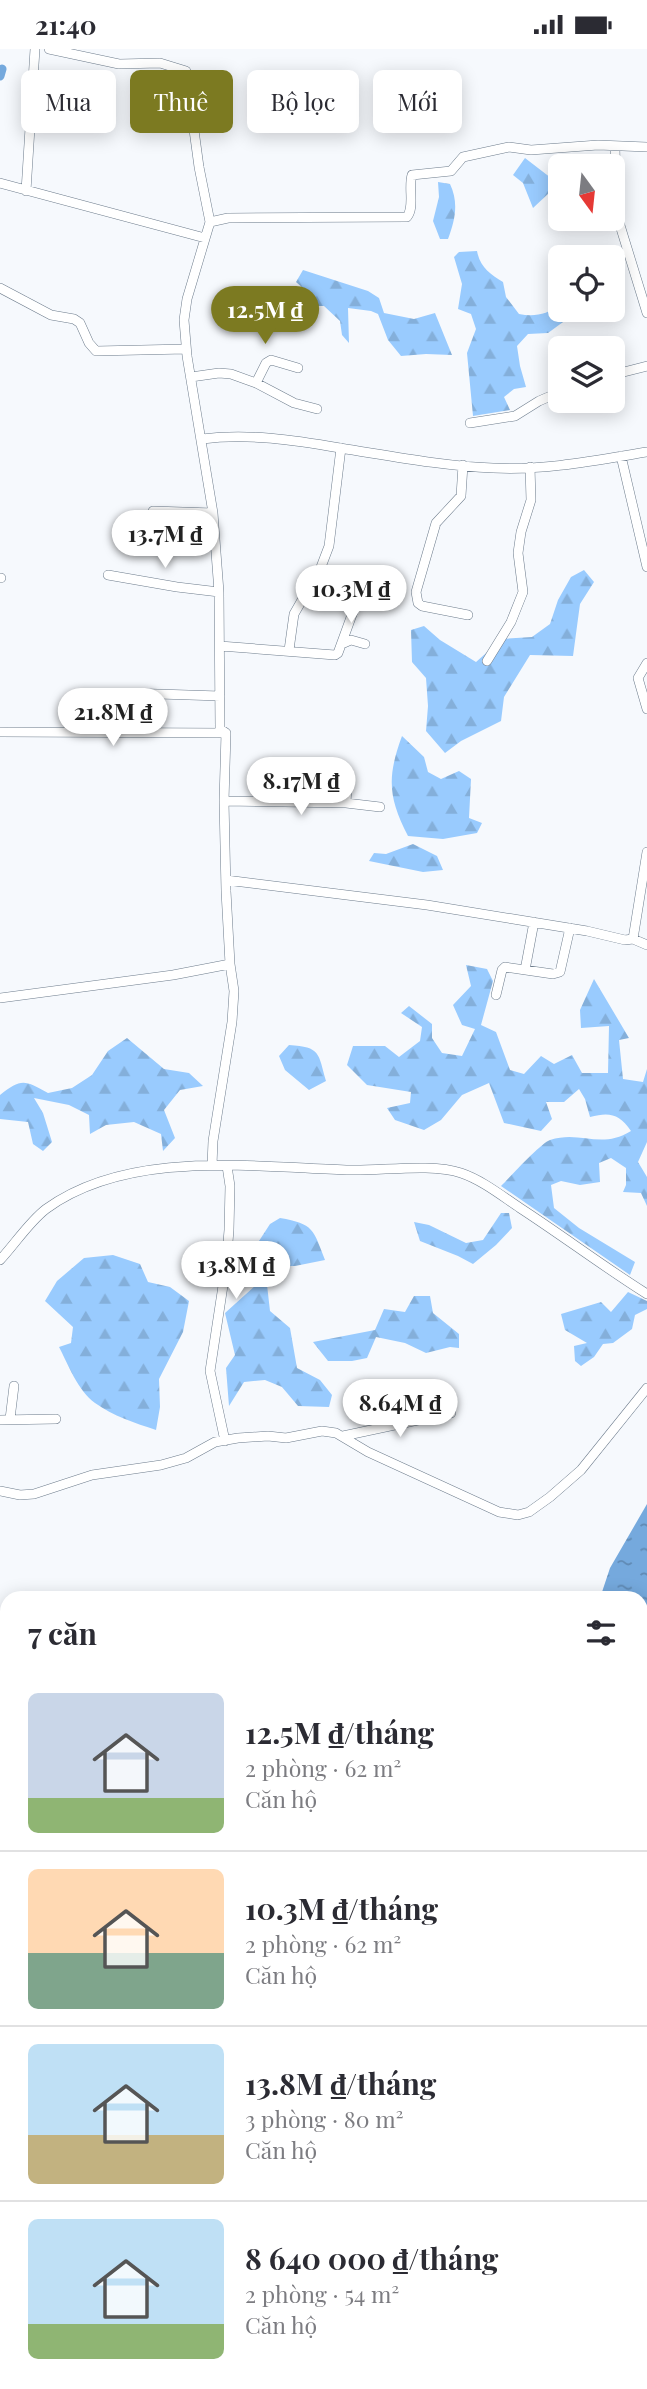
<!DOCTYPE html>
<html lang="vi">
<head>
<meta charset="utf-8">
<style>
	:root { --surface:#fff; --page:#f7f7f7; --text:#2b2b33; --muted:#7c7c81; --line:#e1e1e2; --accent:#7c7a21 }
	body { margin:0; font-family:"Playfair Display",serif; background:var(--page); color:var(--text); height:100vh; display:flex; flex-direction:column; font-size:26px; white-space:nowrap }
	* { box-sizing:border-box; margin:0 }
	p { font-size:23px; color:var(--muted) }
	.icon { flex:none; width:38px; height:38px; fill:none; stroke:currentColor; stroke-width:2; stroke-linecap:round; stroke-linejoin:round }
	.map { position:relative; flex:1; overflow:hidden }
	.side { position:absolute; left:0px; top:1542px; width:648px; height:800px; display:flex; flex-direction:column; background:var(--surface); border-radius:21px 21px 0 0; box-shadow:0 4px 18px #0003 }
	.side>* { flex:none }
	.top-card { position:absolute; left:21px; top:21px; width:606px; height:63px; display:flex; gap:14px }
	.needle { width:46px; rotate:165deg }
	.tools { position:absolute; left:548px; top:105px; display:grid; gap:14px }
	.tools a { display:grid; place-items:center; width:77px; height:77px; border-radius:10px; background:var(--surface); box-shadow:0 4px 18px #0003; font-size:35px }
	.price { position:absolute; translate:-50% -60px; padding:0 16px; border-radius:24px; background:#fff; color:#222; font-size:23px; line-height:46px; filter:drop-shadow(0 2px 4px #0008) }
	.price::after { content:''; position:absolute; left:50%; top:42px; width:21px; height:16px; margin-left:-10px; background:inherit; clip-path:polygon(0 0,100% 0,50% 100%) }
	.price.current { background:var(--accent); color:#fff }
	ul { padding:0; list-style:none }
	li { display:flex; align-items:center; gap:21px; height:175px; padding:0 28px }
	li+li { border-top:2px solid var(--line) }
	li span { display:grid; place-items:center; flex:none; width:196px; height:140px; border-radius:10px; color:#555 }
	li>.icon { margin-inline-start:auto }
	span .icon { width:84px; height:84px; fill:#fffc; stroke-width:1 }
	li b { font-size:30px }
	h2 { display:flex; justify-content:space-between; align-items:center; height:84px; padding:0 28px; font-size:30px }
	.chip { padding:0 24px; border-radius:10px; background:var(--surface); box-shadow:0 4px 18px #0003; font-size:24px; line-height:63px }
	.chip.current { background:var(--accent); color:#fff }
	.status { display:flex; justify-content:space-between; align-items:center; height:49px; padding:0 35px; background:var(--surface); direction:ltr }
	.status svg { height:19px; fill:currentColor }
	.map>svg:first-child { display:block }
	.forest { fill:url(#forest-firs) }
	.water { fill:url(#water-ripples) }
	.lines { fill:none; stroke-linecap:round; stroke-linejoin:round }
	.canal { stroke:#75a9dd; stroke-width:9 }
	.minor-casing { stroke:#6d7c8c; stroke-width:10 }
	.minor { stroke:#fff; stroke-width:9 }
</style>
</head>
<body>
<div class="status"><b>21:40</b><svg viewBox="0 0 49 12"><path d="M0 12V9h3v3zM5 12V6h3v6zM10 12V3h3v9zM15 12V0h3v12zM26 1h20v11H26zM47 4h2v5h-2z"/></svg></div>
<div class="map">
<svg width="647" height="2340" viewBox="0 0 647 2340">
	<defs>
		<pattern id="forest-firs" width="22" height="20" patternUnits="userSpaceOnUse" patternTransform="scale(1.75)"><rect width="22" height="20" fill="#99cbfe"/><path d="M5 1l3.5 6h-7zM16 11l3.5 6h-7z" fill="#84afda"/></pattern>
		<pattern id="water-ripples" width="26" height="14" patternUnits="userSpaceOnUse" patternTransform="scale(1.75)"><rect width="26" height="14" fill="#75a9dd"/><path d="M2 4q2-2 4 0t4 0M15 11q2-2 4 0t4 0" fill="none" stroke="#608ab4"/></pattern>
	</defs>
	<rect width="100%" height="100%" fill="#f6f9fd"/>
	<path class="forest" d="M525,109L551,129L549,144L533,159L523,134L513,126Z
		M438,133L450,135C459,154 455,171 448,190H440L433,172L439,148Z
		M477,202C480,218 490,225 503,233L506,248L519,265C534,268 547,266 560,255V261H589L574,265L548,284L528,285L517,297L520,317L526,338L514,340L504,348L510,361L473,367L467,304L476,280L471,265L458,260L462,235L454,208L459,203Z
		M303,221L368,242L379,249L384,264L414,270L435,264L452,306L426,305L401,307L388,291L378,265L371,262L348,259L349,294L342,286L340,272L324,257H304L288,270L283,255L285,243L305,241L296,233Z
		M584,521L594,533L580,555L573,607L530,606L504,648L501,672L461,692L445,704L426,682L428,657L426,629L412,613L411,581L424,577L440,591L476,613L502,590L532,588L550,575L558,551L571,528Z
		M402,687L424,708L428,723L441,730L459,722L471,730L469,769L482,774L477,784L443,790L408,787C388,748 387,728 402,687Z
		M413,795L437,807L443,821L423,823L369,812L374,804L386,805Z
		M466,916L487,920L493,932L481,976L496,983L510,1021L524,1025L541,1007L554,1015L572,1006L582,1024H608L609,977L581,979L580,961L594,930L629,989L619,991L623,1030L643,1033L647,1020V1093L638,1113L647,1128V1157L641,1144L623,1143L626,1136V1119L611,1109L599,1114L600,1133L580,1136L561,1132L551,1136L554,1159L579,1179L635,1213L630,1226L501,1137C510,1128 541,1094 550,1091C581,1081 600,1101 631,1082C619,1065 610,1063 590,1068L585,1050L579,1040L564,1053H546L552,1070L541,1082L504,1074L489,1034L462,1046L441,1071L424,1081L395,1071L387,1059L410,1054L411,1043L367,1036L347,1016L353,997H385L399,1008L420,992L422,978L401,964L409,957L432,975V989L442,1004L462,1007L475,980L462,976L453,956L471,937Z
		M127,989L164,1020L189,1024L203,1037L180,1041L164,1061L175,1089L163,1102L161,1085L134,1073L106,1076L90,1085L89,1066L69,1056L34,1049L43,1064L52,1093L43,1102L33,1095L28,1073L0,1070V1046C21,1029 25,1031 48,1044L72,1039L92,1026L108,1002Z
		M289,996C321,998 318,1004 326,1032L309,1041L285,1021L279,1007Z
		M501,1164H509L512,1179L496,1196L473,1215L458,1207L420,1192L414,1173L429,1176L466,1194L483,1191Z
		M280,1169C314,1175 313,1180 325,1211L295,1217H282L275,1207L264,1202L259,1192L270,1175Z
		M113,1206L140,1215L148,1233L170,1238L189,1252L183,1283L159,1330L160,1358L156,1381C135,1374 113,1367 95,1354C78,1342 68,1315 59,1298L71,1294L73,1278L45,1252L57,1232L84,1209Z
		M266,1227L270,1262L290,1279L297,1319L320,1331L332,1346L329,1358L298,1357L282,1338L265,1331L244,1333L229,1357L226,1319L235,1306L225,1264Z
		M628,1243L647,1252V1260L635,1266L632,1280L613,1294L603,1295L594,1308L581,1317L575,1312L574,1297L587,1294L565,1281L561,1265L601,1253L611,1263Z
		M414,1247H430L433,1264L459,1285V1299L450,1298L426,1304L405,1294L376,1288L367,1309L352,1312H328L313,1293L375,1281L384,1260L405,1263Z"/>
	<path class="water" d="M647,1455V1633L641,1652L640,1549H600L610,1519Z
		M7,1944V2021L0,2022V1945Z"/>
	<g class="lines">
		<path class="canal" d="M0,27L2,20"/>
		<g class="minor-casing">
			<path id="minor" d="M49,0L119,15L160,14L186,22L199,118L210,173L187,250L184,271L187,307L213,464L219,543L220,680L226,684L224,752L226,842L230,915L234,942L232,973L213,1092L212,1116
				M615,97L616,148L619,173L647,264
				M0,134L205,189
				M26,142L35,0
				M210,173L228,169L407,168C415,158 408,139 412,126L451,122L463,108L509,98L531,101L598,96L647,98
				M0,239L51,266L74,270L80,274L89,294L96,302L186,300
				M612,326L647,317
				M191,328L219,324L231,325L256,334L294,354L317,360
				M256,334L266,314L271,311L298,319
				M470,374L515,367L539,352L560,343
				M202,390C248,384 294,391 340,399C391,407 442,417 493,419C543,422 598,411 647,403
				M621,407L647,518
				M463,416L461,447L436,474L416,543L418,554L422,557L468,566
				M153,462L213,464
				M108,526L177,538L219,543
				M0,529H1
				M342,595L351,591L365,595
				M220,597L335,606L338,604L361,541
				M289,601L294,565L321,518L329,497L341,399
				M487,612L511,573L523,543L518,504L521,483L531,451L530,418
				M647,614L638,629L647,660
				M127,644L220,647
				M0,683L226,684
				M224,752L346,754L380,758
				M346,754L348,723
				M226,831L427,856L587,882L625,891L633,890L647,896
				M633,890L647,803
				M525,921L534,873
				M496,946L502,921L505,918L553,925L560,923L570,879
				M0,949L173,926L230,915
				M0,1211C15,1195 29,1173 46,1160C128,1100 255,1118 350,1121C382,1122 432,1114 461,1124C482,1131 502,1147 520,1159C563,1187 604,1218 647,1245
				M10,1370L14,1337
				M0,1371L56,1370
				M343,1387L451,1364
				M225,1392L210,1322L226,1217L229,1181L230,1137L227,1117
				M0,1442L20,1446L34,1445L92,1426L161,1416L186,1409L215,1393L238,1389L268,1387L286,1389L322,1382L336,1384L368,1403L499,1463L518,1466L529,1463L550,1448L581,1421L647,1339
				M640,1823L647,1836
				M640,1897L647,1882
				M640,1903L647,1916
				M0,2178H7
				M640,2187L647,2184
				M358,2334L359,2340
				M489,2340L543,2336L574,2340"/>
		</g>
		<use href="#minor" class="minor"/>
	</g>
</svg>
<div class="tools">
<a><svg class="needle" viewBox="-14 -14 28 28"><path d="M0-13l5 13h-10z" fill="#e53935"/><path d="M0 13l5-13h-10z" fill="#7c7c81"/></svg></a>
<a><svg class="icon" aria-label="locate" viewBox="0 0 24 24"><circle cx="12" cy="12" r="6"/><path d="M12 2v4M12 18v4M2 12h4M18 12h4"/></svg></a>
<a><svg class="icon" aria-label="layers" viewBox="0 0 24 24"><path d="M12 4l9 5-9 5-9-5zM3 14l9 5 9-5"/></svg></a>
</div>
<b class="price current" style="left:265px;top:297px">12.5M ₫</b>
<b class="price" style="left:165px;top:521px">13.7M ₫</b>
<b class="price" style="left:351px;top:576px">10.3M ₫</b>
<b class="price" style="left:113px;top:699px">21.8M ₫</b>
<b class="price" style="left:301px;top:768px">8.17M ₫</b>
<b class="price" style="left:236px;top:1252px">13.8M ₫</b>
<b class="price" style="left:400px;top:1390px">8.64M ₫</b>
<div class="top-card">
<a class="chip">Mua</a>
<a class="chip current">Thuê</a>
<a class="chip">Bộ lọc</a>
<a class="chip">Mới</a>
</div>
<section class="side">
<h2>7 căn<svg class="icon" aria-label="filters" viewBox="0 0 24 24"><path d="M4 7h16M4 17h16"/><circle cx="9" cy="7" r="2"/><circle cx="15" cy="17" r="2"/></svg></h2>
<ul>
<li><span style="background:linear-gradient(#c9d6e8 75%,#8fb573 0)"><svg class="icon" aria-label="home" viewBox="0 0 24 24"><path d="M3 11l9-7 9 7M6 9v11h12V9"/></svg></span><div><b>12.5M ₫/tháng</b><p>2 phòng · 62 m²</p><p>Căn hộ</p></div></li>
<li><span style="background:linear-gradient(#ffd9b3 60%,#7fa58c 0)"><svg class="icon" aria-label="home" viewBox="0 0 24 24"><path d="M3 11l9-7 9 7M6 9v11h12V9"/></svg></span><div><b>10.3M ₫/tháng</b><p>2 phòng · 62 m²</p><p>Căn hộ</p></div></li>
<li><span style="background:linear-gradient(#bfe0f5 65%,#c2b280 0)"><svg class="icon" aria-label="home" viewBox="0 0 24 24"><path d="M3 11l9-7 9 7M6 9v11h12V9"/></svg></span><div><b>13.8M ₫/tháng</b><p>3 phòng · 80 m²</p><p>Căn hộ</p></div></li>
<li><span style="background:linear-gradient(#bfe0f5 75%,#8fb573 0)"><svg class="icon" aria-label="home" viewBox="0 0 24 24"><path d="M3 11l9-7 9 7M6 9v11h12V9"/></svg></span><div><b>8 640 000 ₫/tháng</b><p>2 phòng · 54 m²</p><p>Căn hộ</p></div></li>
</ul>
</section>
</div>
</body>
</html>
